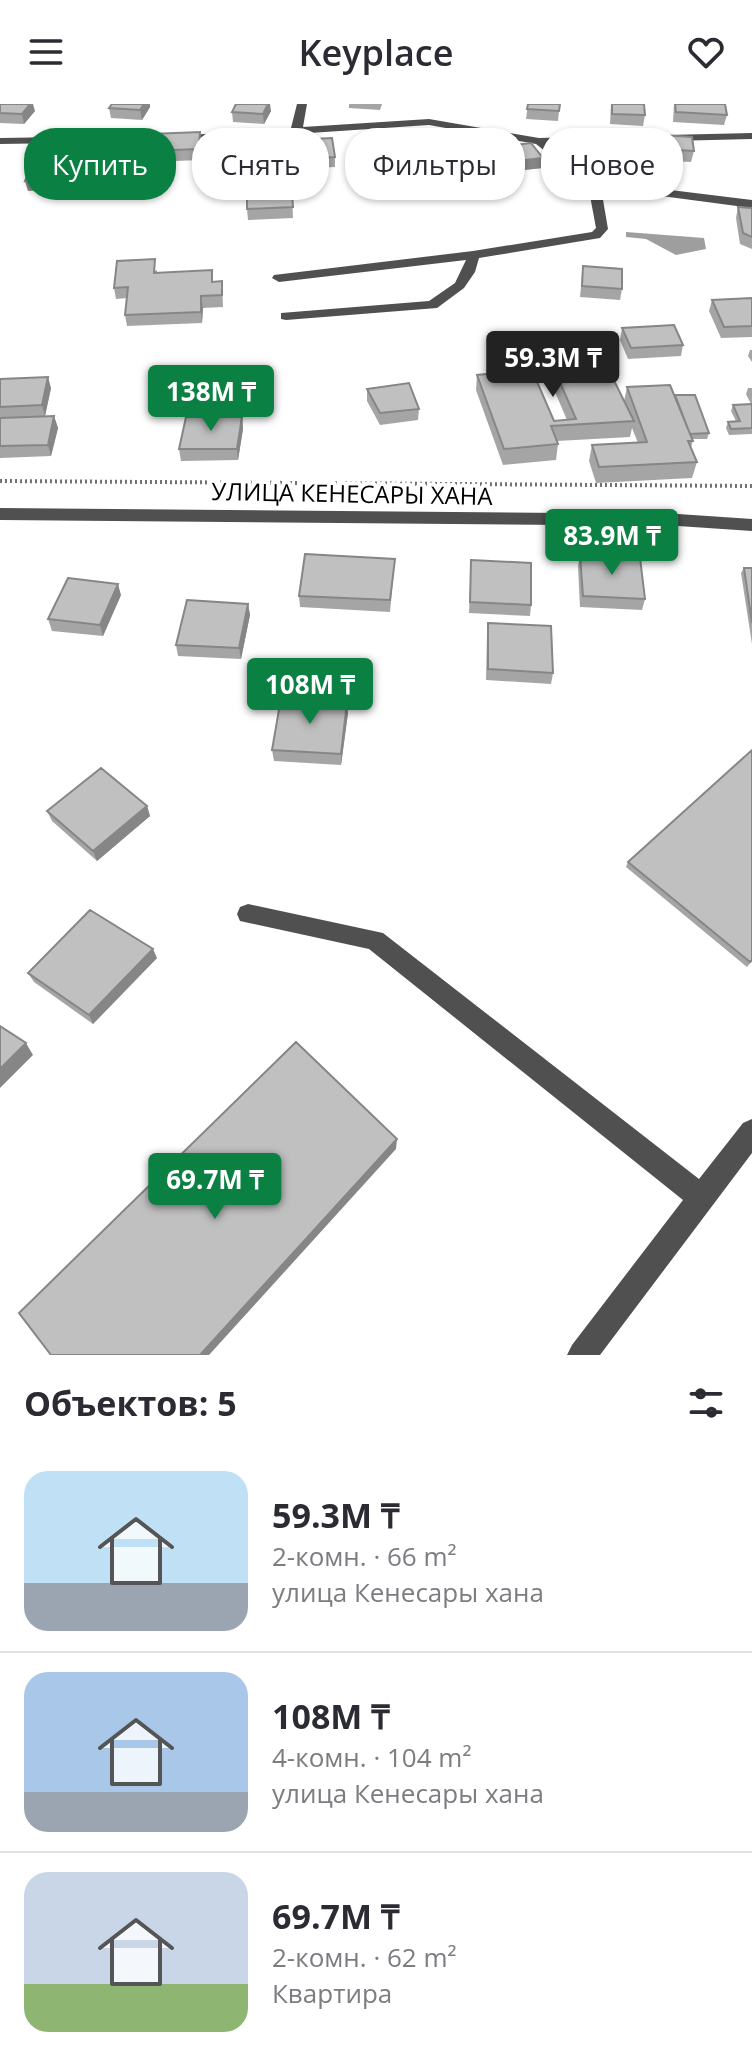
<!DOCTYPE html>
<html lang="ru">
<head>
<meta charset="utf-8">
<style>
	:root { --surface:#fff; --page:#f7f7f7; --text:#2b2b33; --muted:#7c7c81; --line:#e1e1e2; --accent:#0b8043 }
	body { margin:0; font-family:"Open Sans",sans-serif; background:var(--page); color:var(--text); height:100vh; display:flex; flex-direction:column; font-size:30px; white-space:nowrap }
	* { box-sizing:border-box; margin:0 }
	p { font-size:26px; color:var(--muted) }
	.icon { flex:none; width:44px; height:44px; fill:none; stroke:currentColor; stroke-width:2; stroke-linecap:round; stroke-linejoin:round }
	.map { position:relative; height:1251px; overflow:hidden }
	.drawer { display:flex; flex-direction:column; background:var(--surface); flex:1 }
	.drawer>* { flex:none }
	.hud { position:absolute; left:24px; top:24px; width:704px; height:72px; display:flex; gap:16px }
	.price { position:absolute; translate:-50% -68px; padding:0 18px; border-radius:8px; background:var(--accent); color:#fff; font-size:26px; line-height:52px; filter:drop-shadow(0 2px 4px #0008) }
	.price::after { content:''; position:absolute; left:50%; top:48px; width:24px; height:18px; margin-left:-12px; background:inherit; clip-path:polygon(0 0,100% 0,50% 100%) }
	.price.active { background:#222; color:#fff }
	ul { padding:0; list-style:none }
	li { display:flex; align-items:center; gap:24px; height:200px; padding:0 24px }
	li+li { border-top:2px solid var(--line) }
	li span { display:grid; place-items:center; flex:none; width:224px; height:160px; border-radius:24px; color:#555 }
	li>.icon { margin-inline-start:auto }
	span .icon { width:96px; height:96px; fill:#fffc; stroke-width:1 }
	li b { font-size:34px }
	h2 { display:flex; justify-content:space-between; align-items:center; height:96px; padding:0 24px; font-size:34px }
	.chip { padding:0 28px; border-radius:32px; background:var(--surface); box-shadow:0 2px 6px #0004; font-size:28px; line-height:72px }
	.chip.active { background:var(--accent); color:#fff }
	header { display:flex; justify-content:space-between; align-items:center; height:104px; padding:0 24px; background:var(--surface); font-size:36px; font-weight:600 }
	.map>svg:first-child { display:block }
	.water { fill:#9e9e9e }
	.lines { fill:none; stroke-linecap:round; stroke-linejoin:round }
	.path { stroke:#727272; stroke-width:4; stroke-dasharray:2 3; stroke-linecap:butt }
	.minor { fill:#505050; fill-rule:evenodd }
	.wall { fill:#a5a5a5 }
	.shaded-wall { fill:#868686 }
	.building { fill:#c0c0c0; stroke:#868686; stroke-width:2 }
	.labels { text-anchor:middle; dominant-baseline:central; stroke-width:8; stroke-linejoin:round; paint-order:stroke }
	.street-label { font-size:24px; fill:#000; stroke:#fff }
</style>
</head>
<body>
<header><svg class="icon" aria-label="menu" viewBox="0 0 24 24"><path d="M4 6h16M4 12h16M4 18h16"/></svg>Keyplace<svg class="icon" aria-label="heart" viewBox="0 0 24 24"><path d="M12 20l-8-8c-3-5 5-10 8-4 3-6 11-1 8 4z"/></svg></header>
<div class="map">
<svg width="752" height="1251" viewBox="0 0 752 1251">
	<rect width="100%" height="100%" fill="#fff"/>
	<path class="water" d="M626,128L704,134L706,145L676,151L646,135L626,133Z"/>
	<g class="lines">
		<path class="path" d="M0,377L752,382"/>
		<path class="minor" d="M297,0H307L303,23L429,15L539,34L752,29V35L550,40L597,77L752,96V104L601,84L608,125L600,134L479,154L475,168L464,184L437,204L286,216L281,215V209L429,197L455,179L466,156L279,178L272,174L274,171L473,147L592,128L596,124L588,81L536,40L429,21L190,37L0,40V34L190,31L291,24Z
			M0,404L678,410L752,415V427L678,422L0,416Z
			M248,800L383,829L699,1075L743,1019L752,1015V1049L600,1251H567L572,1241L683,1096L369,845L240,817L237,810L240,803Z"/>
	</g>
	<path class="wall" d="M0,0L35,7L24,20L0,19Z
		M349,0H382L380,6L349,4Z
		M528,0L559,7L558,17L526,15Z
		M611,0L645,11L643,22L610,20Z
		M674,0H725L727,11L724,21L673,18Z
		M150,3L142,16L111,14L109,4Z
		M271,7L264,20L233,18L232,8Z
		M200,28L201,39L200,53L242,50L243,61L241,76L199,77L198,66L200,56L150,58L148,47Z
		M659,31L694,47L691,58L657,56L656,41Z
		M276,37L335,53V63L278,66Z
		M505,42L542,64L515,67L504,52Z
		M108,49L110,59L107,72H73L70,83L28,87L75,50Z
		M421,55L417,70L383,68V57Z
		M292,88L293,114L248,116L247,105Z
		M738,103L752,104V145L740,140L736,114Z
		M583,162L622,185L620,196L580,193Z
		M157,166V169L214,178L222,177L223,203L203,204L202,219L127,222L125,211L127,194L116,195L114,184Z
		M752,194V233L721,234L709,207L712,196Z
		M622,224L683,241L681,252L628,255L620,236Z
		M750,246H752V258L748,252Z
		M548,251L624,297L627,283L675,292L709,329L707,335H693L691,344L697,358L692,374L596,379L589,357L592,341L638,339L632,324L630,333L557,337L558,340L556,356L503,361L476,286L477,271L554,317L567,316L546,267Z
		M0,275L51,284L45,312H54L58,324L51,352L0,354Z
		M748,284H752V330L729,331L726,324L728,318L736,317L731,307L733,301L751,300L746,290Z
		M367,285L419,305L418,316L380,321L367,297Z
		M242,313L243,325L238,356L181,357L179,345Z
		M580,451L645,495L642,506L580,503L578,462Z
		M471,456L531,501L530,512L469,509Z
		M744,464H752V540L741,469Z
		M394,466L390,508L300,503L299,492Z
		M121,491L103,532L52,527L48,515Z
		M248,500L250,511L241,555L178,552L176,541Z
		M488,519L553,569L551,580L486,576L487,530Z
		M348,609L341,661L274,657L272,646Z
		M147,702L150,712L97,757L52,717L47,707Z
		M628,758L752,857L747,863L626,763Z
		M157,854L93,920L34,878L28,869Z"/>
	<path class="shaded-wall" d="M30,0H33L35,7L24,20L22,10Z
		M144,0H150V3L142,16L140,6Z
		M268,0H270L271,7L264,20L263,10Z
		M200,28L201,39L200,56L199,45Z
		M421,44V55L417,70L418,59Z
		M108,49L110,59L107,72L105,61Z
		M242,50L243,61L241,76L240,65Z
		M543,54L542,64L515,67L516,57Z
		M70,62L73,72L70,83L28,87L25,77Z
		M201,192L203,204L202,219L201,208Z
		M48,273L51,284L45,312L42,301Z
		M54,312L58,324L51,352L48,341Z
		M242,313L243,325L238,356L237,345Z
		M118,480L121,491L103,532L100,521Z
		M248,500L250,511L241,555L239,544Z
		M347,598L348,609L341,661V650Z
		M147,702L150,712L97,757L93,747Z
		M153,845L157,854L93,920L89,911Z
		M26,939L33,951L0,984V965Z
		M397,1035L396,1045L209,1251H200Z"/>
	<path class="building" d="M0,0H30L22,10L0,9Z
		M112,0H144L140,6L109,4Z
		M236,0H268L263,10L232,8Z
		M528,0H560L559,7L527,5Z
		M612,0H644L645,11L612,10Z
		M675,0H725L727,11L676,8Z
		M200,28L199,45L148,47L150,30Z
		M659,31L692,33L694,47L659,45Z
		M332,34L335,53L278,56L276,37Z
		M531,39L543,54L516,57L505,42Z
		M388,42L421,44L418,59L383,57Z
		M74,47L73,50L108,49L105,61L70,62L67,73L25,77L35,48Z
		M242,50L240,65L198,66L201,51Z
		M292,88L293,103L247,105V89Z
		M738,103L752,104V133L743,129Z
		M155,155L154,169L212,166V178L222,177V191L201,192V208L125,211L128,183L114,184L117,157Z
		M583,162L622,165V185L582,182Z
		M752,194V222L724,223L712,196Z
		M674,221L683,241L631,244L622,224Z
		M599,246L634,317L551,322L558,340L504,345L477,271L532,266L554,317L576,315L548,251Z
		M48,273L42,301L0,303V275Z
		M409,279L419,305L380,309L367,285Z
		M670,281L693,337H688L697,358L599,363L592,341L647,338L627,283Z
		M675,291H695L709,329L690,330Z
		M752,300V324L731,325L728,318L740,317L733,301Z
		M54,312L48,341L0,342V314Z
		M186,313H242L237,345H179Z
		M305,450L395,455L390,496L299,492Z
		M580,451L640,454L645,495L583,492Z
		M471,456L531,459V501L470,498Z
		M744,464H752V519Z
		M68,474L118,480L100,521L48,515Z
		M187,496L248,500L239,544L176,541Z
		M488,519L551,522L553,569L488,565Z
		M281,594L347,598L341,650L272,646Z
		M752,646V856L750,858L628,758Z
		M101,664L147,702L93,747L47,707Z
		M90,806L153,845L89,911L28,869Z
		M0,922L26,939L0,965Z
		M296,938L397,1035L200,1251H51L19,1209Z"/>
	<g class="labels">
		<g class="street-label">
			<text transform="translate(352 389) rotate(1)">УЛИЦА КЕНЕСАРЫ ХАНА</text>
		</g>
	</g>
</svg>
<b class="price active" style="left:553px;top:295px">59.3M ₸</b>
<b class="price" style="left:211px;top:329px">138M ₸</b>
<b class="price" style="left:612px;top:473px">83.9M ₸</b>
<b class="price" style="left:310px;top:622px">108M ₸</b>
<b class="price" style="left:215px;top:1117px">69.7M ₸</b>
<div class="hud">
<a class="chip active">Купить</a>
<a class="chip">Снять</a>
<a class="chip">Фильтры</a>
<a class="chip">Новое</a>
</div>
</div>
<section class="drawer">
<h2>Объектов: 5<svg class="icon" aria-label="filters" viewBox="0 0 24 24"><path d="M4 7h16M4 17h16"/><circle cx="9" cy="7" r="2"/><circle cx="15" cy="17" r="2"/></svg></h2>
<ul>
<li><span style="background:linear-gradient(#bfe0f5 70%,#9aa5b1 0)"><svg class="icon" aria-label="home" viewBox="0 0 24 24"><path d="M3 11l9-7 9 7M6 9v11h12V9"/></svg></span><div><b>59.3M ₸</b><p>2-комн. · 66 m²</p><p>улица Кенесары хана</p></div></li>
<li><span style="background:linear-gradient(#a9c7e8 75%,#9aa5b1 0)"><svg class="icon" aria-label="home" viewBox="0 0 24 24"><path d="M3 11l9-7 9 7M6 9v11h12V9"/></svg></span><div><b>108M ₸</b><p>4-комн. · 104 m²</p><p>улица Кенесары хана</p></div></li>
<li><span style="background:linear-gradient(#c9d6e8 70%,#8fb573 0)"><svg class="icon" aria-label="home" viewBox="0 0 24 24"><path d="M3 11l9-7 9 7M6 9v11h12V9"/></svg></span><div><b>69.7M ₸</b><p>2-комн. · 62 m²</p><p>Квартира</p></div></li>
</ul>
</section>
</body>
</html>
